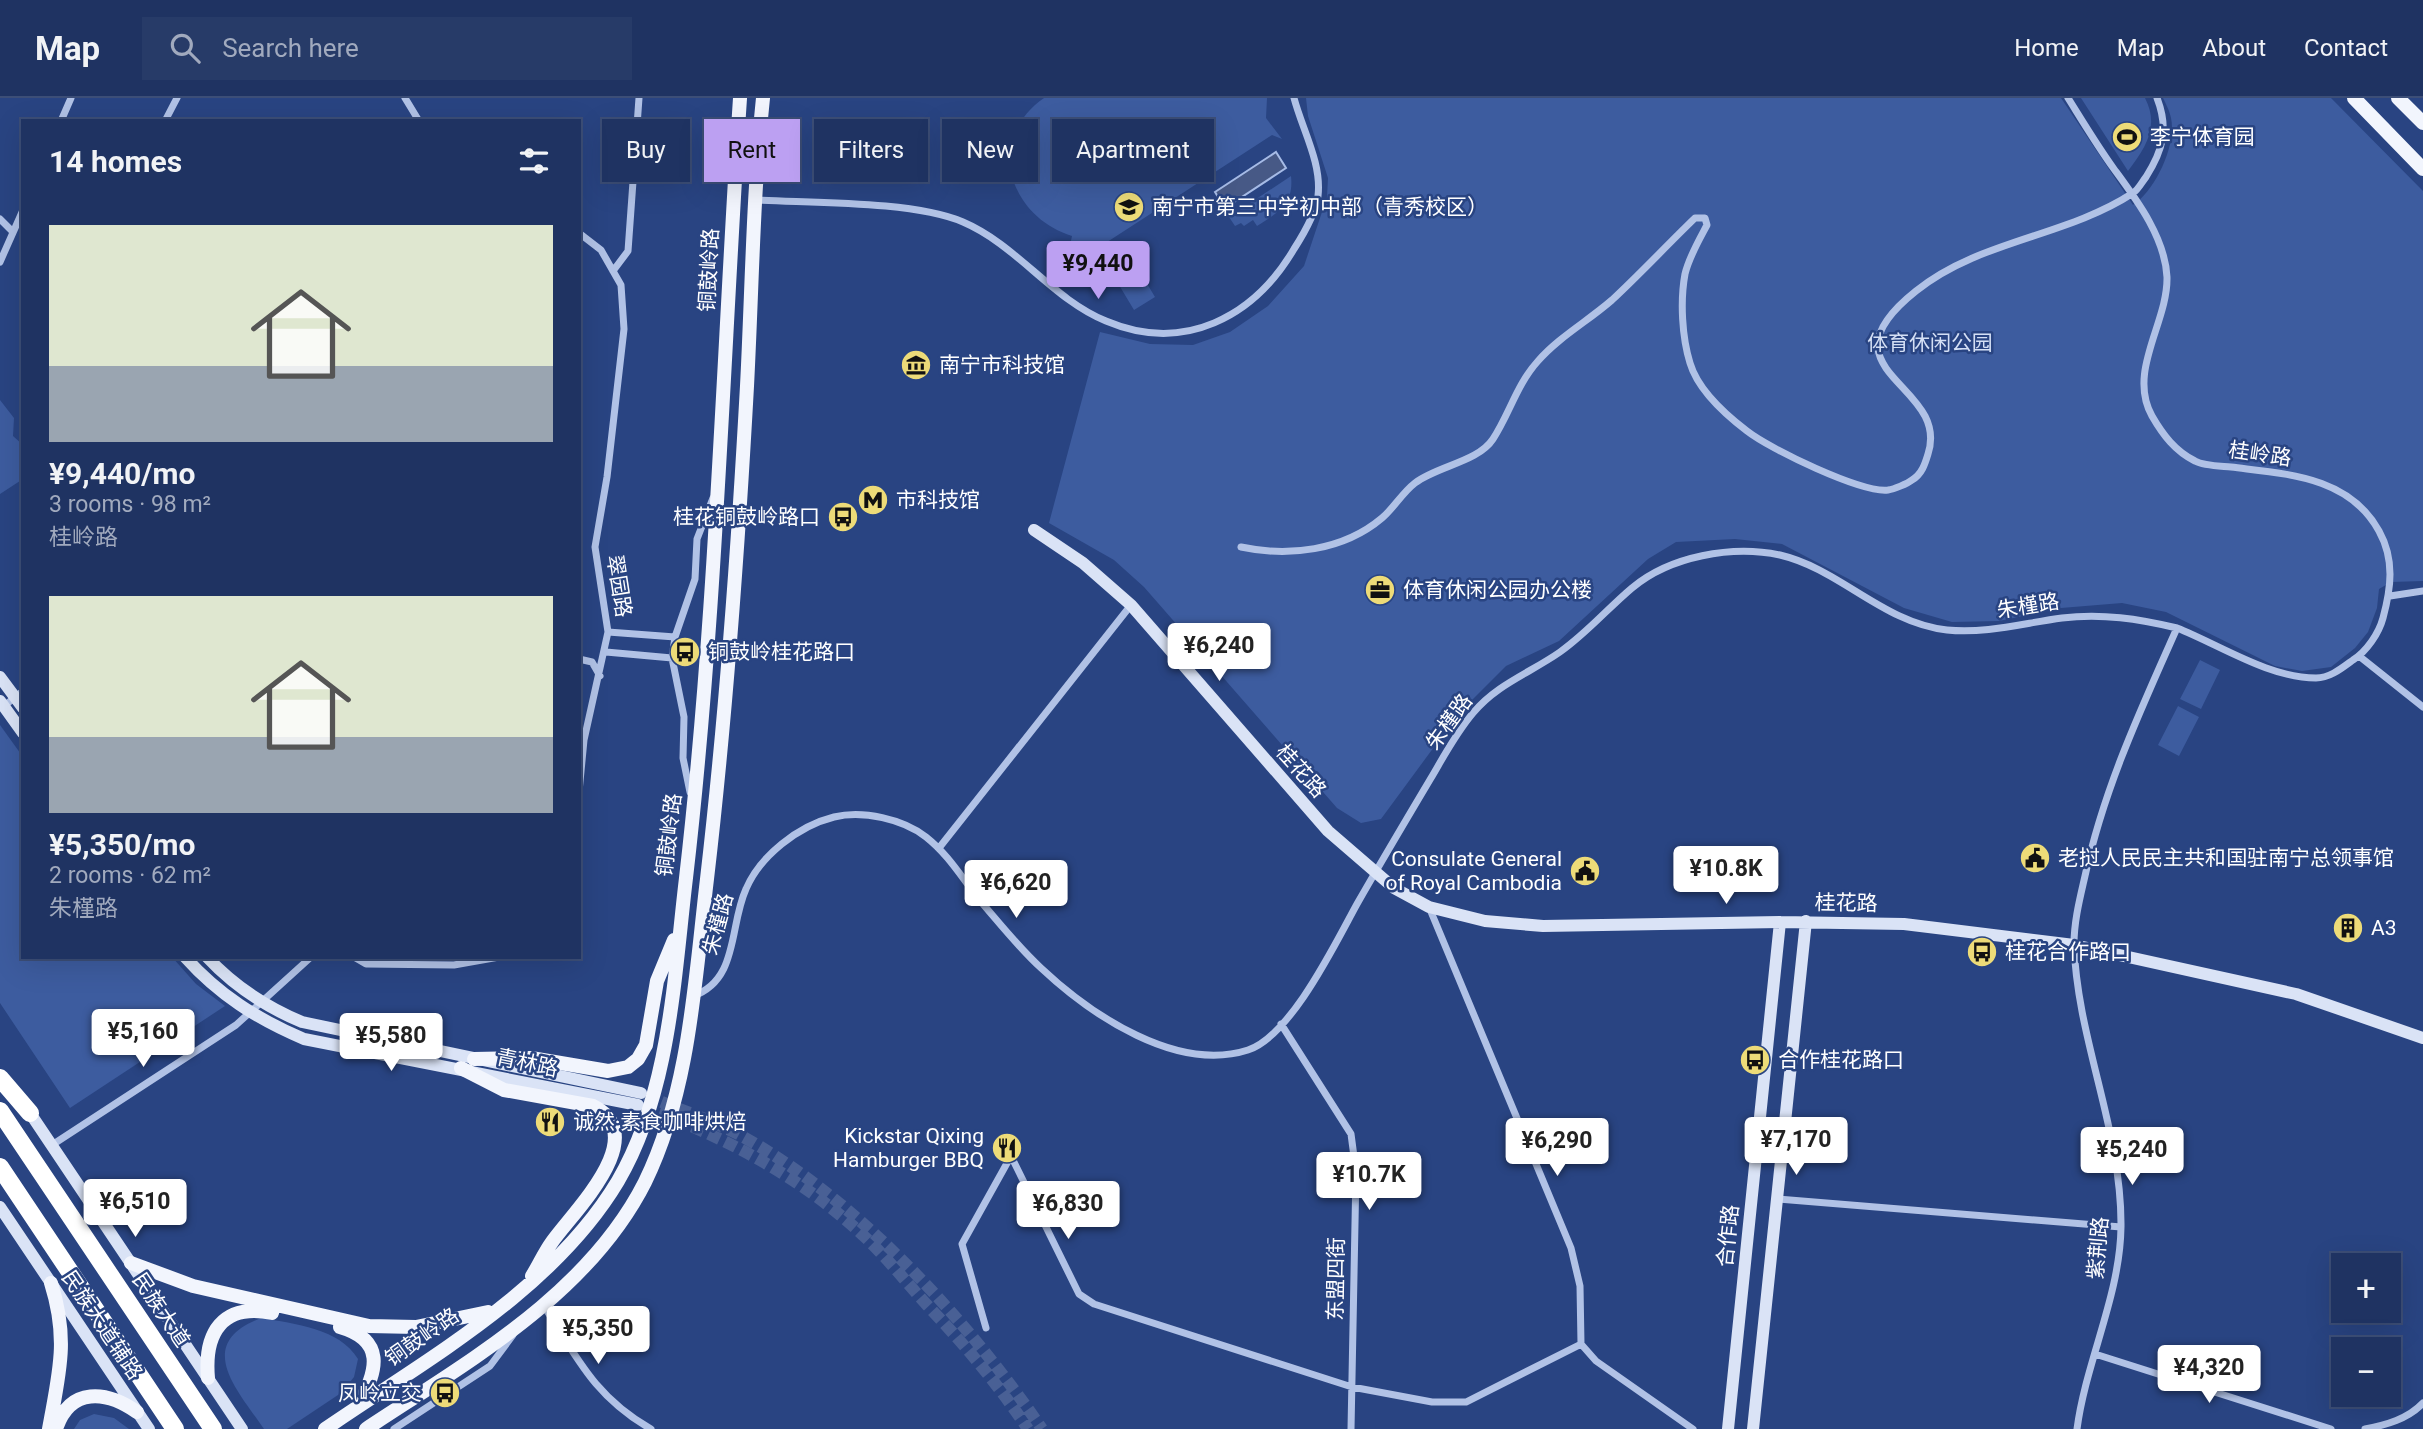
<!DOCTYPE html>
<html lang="en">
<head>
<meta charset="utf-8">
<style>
	:root { --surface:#1f3362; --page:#273b68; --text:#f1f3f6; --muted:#a1aabe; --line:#3c4e77; --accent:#bca0f2 }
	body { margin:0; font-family:Roboto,"Noto Sans SC",sans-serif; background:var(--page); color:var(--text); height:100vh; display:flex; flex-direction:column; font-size:26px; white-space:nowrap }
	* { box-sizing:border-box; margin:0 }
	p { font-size:23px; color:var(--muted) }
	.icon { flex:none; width:38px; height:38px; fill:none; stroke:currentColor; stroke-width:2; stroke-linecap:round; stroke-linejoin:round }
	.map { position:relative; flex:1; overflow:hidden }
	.side { position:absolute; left:21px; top:21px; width:560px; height:840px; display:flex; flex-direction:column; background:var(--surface); border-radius:0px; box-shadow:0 7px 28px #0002,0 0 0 2px var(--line) }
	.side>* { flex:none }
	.banner { position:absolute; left:602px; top:21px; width:665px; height:63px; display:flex; gap:14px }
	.controls { position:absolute; left:2331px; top:1155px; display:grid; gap:14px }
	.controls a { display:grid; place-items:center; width:70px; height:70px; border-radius:0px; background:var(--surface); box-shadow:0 7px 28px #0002,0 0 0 2px var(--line); font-size:35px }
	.price { position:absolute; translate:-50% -60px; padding:0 16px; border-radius:7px; background:#fff; color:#222; font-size:23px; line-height:46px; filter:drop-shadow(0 2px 4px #0008) }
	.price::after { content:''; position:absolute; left:50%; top:42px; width:21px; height:16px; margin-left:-10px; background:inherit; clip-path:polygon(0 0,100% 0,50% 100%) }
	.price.selected { background:var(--accent); color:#111 }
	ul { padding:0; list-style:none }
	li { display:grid; align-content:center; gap:14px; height:371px; padding:0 28px }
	li span { display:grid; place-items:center; height:217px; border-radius:0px; color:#555 }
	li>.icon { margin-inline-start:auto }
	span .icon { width:126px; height:126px; fill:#fffc; stroke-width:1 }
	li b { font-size:30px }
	h2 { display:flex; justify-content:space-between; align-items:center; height:84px; padding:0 28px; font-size:30px }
	.pill { padding:0 24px; border-radius:0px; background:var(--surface); box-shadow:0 7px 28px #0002,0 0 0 2px var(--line); font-size:24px; line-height:63px }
	.pill.selected { background:var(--accent); color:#111 }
	header { display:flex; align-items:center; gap:42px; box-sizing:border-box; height:98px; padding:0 35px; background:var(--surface); border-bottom:2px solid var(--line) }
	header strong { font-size:33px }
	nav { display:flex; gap:38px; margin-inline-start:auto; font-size:24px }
	.search { width:490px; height:63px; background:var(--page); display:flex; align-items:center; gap:18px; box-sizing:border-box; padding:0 24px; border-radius:0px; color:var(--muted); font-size:26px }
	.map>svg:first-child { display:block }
	.green { fill:#3d5c9f }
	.water { fill:#475986; stroke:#a6bbe6; stroke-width:2 }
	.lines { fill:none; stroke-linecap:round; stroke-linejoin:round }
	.secondary-tunnel { stroke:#496095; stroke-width:12; stroke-dasharray:12 6; stroke-linecap:butt }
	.street { stroke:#b1c2e6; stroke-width:7 }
	.secondary { stroke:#dae3f6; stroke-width:12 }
	.primary { stroke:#f2f5fd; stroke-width:14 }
	.highway { stroke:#fff; stroke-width:18 }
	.labels { text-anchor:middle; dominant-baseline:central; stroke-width:5; stroke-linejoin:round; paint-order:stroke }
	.poi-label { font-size:21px; fill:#fff; stroke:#294482; text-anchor:start }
	.street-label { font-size:21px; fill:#fff; stroke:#294482 }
	.park-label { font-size:21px; fill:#d4dff5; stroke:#294482 }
</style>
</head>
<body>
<header>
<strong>Map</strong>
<div class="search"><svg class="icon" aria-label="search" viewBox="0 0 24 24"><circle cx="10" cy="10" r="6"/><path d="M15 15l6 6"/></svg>Search here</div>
<nav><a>Home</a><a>Map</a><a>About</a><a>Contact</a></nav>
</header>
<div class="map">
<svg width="2423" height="1331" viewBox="0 0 2423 1331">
	<rect width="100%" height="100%" fill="#294482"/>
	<path class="green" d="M1044,0H1267L1266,20L1282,41L1272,37L1081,161L1069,152L1072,138C1008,118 985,41 1044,0Z
		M1306,0H2061L2133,107C2155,93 2177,47 2171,20C2170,14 2166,6 2163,0H2331L2423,93V483L2391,484L2379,491L2377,510L2368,534L2355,550L2331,569L2302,573L2275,568L2166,514L2122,505L2061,510L1999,523L1952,524L1904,510L1782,446L1735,441L1676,444L1648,461L1559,543L1506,568L1459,615L1381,721L1361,725L1337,710L1144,489L1114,462L1049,425L1100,234L1150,246L1193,247L1230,234L1268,208L1304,168L1327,99L1328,80L1308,18Z
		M2081,0H2145C2160,29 2145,50 2128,73Z
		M958,36L983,40L977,83L952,80Z
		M1291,78C1294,106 1279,114 1257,128L1253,122L1244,128L1241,125L1235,128L1229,119Z
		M1122,144L1155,199L1134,212L1101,157Z
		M0,302L14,320L13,338L23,347V381L0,396Z
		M2200,562L2220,572L2201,611L2180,601Z
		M2178,608L2199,619L2179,658L2158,647Z
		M0,627L23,659V859H172L196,886L225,908L70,1010L0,905Z
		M261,1220C295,1226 339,1230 358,1261L354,1279L341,1295L287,1331H264C237,1291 193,1246 261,1220Z
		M94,1316L114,1320L129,1331H74L80,1322Z"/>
	<path class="water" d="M1276,54L1286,70L1225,110L1215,94Z"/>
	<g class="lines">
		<path class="secondary-tunnel" d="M645,997C675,1010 709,1021 738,1036C856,1100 967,1221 1042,1331
			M642,1009C724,1038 802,1079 866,1140C888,1161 907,1185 927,1207C964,1246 998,1286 1028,1331"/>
		<path class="street" d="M405,0L419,23
			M2068,0C2083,24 2098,49 2114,71C2136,101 2165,139 2167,179C2168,225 2127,273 2152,318C2163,337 2175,353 2195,363C2204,368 2220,368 2231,369C2286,376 2349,378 2379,433C2395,462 2391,490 2383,520C2379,535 2367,553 2353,562C2342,570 2330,580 2316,580C2269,580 2220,547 2177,530
			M61,23L71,0
			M165,23L177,0
			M757,102C813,105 913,103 963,124C1017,147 1052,201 1106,223C1184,256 1254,219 1294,151C1303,137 1316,114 1318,98C1322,65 1302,31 1294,0
			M0,121L13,134
			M579,135L601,152L621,187L624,231L607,379L595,449L608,534L584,642L579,694
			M0,164L23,112
			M613,173L628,153L639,0
			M1241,449C1288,459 1343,453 1382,420C1394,410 1402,395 1415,385C1437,368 1478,364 1493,341C1509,317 1517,286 1538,263C1559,239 1588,223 1612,202C1640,176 1667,147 1695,120H1705L1707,127C1699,142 1689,159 1685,176C1680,203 1682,239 1690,265C1698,292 1726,317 1747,333C1770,351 1861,395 1888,392C1894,391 1907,386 1912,382C1922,376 1925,366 1928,356C1951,285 1814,274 1916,193C1979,142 2066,139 2133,95C2138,92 2142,84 2146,79C2163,52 2169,31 2157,0
			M2390,498L2423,493
			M608,534L675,539
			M606,554L672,560
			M2359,558L2423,609
			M579,561L592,564L600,578
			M4,608L23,593
			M690,694L683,660L684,619L672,560L675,539L695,481L697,441L713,400
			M939,750L1131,507
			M1429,809L1571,1150L1580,1188L1581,1246L1596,1263L1693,1331
			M354,859L366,866L454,867L499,859
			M693,898C739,882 729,828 746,791C760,758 798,728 834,719C863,712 903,721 926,739C950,758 963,782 982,805C1001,827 1020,851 1041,870C1091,917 1177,975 1248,952C1291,938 1336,844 1357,806C1381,764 1406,722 1431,680C1444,658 1456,635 1473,615C1497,586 1530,575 1560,554C1587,535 1607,511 1632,490C1670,458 1732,447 1780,457C1840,471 1883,525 1947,532C1986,536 2024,525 2062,520C2102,515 2139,521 2177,530C2141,611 2104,690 2085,778C2080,800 2074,823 2074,846C2077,942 2122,1032 2121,1129C2120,1198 2086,1263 2077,1331
			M1281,926L1351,1036L1356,1074L1351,1331
			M52,1047L236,927L311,859
			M1777,1101L2121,1129
			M544,1208C577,1260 595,1299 651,1331
			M986,1230L962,1146L1011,1058L1079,1196L1094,1206L1352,1289L1432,1304H1466L1581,1246
			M2095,1256L2331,1331
			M394,1331L490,1268L513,1237
			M2365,1331C2386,1327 2408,1321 2423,1305"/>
		<path class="secondary" d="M1034,432L1083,465L1131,507L1328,733L1394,790L1429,809L1485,823L1543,828L1780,824L1904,826L2074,847L2296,896L2423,940
			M0,579L23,610
			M0,603L23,635
			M185,859C219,897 257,921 304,941L638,1007
			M207,859C234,888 266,909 302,924L641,995
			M26,1009L242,1331
			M0,1109L149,1331
			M1728,1331L1780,824
			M1753,1331L1806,823"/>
		<path class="primary" d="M2354,0L2423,71
			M2398,0L2423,25
			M474,961L531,960L608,973L628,969L638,961L646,947L657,883L674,842
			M461,970L504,992L593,1008C653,1038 573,1114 552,1144C544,1155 539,1167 532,1178
			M131,1165L193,1188L369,1228L416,1229L488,1214
			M340,1229C385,1242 378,1272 359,1306
			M208,1280C204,1235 222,1205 272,1215
			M49,1331C59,1275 69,1242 51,1185
			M56,1331C70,1288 107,1293 137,1314
			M325,1331C427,1261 553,1192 618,1083C670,994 674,880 686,780C716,521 723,260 740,0
			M366,1331C467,1264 588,1197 645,1084C690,992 695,881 707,781C726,618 738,452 747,288C752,192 753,95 763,0"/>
		<path class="highway" d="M0,980L30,1015
			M0,1013L213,1331
			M0,1069L175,1331"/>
	</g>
	<defs>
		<g id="stadium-disc" transform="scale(1.575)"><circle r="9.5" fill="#eddb78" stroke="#294482"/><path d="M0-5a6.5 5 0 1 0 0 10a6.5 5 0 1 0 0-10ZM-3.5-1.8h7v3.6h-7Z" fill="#111"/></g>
		<g id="school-disc" transform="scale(1.575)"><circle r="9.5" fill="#eddb78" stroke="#294482"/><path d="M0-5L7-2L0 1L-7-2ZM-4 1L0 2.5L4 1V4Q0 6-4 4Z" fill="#111"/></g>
		<g id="museum-disc" transform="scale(1.575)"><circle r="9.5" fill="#eddb78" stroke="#294482"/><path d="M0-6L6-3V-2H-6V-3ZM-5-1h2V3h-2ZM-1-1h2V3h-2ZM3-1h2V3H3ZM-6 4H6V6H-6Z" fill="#111"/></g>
		<g id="metro-disc" transform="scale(1.575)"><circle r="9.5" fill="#eddb78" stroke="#294482"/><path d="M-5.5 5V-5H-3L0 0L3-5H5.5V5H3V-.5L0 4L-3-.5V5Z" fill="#111"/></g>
		<g id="bus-disc" transform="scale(1.575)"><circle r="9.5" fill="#eddb78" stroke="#294482"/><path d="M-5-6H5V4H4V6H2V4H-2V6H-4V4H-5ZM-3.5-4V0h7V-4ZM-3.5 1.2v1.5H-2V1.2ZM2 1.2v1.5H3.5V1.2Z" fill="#111"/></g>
		<g id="office-disc" transform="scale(1.575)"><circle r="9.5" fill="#eddb78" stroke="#294482"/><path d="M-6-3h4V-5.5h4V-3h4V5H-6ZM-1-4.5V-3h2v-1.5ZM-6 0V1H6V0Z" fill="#111"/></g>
		<g id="civic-disc" transform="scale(1.575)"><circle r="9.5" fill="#eddb78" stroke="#294482"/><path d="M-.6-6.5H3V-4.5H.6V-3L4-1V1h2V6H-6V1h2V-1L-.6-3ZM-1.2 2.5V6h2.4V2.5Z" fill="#111"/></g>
		<g id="building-disc" transform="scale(1.575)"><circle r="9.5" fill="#eddb78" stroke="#294482"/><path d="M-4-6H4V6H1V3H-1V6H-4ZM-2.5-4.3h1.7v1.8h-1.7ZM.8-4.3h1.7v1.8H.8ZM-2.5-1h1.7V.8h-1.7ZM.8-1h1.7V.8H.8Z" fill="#111"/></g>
		<g id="restaurant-disc" transform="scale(1.575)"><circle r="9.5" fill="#eddb78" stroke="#294482"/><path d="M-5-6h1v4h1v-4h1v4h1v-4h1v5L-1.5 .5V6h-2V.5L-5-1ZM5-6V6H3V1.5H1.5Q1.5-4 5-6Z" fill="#111"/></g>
	</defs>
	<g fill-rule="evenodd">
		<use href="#stadium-disc" x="2127" y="39"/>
		<use href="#school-disc" x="1129" y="109"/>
		<use href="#museum-disc" x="916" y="267"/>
		<use href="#metro-disc" x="873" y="402"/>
		<use href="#bus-disc" x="843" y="419"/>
		<use href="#office-disc" x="1380" y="492"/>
		<use href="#bus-disc" x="685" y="554"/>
		<use href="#civic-disc" x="2035" y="760"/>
		<use href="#civic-disc" x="1585" y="773"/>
		<use href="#building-disc" x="2348" y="830"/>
		<use href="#bus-disc" x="1982" y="854"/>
		<use href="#bus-disc" x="1755" y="962"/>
		<use href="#restaurant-disc" x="550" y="1024"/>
		<use href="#restaurant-disc" x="1007" y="1050"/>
		<use href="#bus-disc" x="445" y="1295"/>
	</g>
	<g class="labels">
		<g class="poi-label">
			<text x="2150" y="39">李宁体育园</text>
			<text x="1152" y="109">南宁市第三中学初中部（青秀校区）</text>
			<text x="939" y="267">南宁市科技馆</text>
			<text x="896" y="402">市科技馆</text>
			<text x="820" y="419" text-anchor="end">桂花铜鼓岭路口</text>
			<text x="1403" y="492">体育休闲公园办公楼</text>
			<text x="708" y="554">铜鼓岭桂花路口</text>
			<text x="2058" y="760">老挝人民民主共和国驻南宁总领事馆</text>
			<text x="1562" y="761" text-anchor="end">Consulate General<tspan x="1562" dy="24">of Royal Cambodia</tspan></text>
			<text x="2371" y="830">A3</text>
			<text x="2005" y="854">桂花合作路口</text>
			<text x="1778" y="962">合作桂花路口</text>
			<text x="573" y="1024">诚然·素食咖啡烘焙</text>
			<text x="984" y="1038" text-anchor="end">Kickstar Qixing<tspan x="984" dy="24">Hamburger BBQ</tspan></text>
			<text x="422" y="1295" text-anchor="end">凤岭立交</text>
		</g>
		<g class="street-label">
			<text transform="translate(709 172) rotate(-87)">铜鼓岭路</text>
			<text transform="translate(2260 356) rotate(8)">桂岭路</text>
			<text transform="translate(619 488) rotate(81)">翠园路</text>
			<text transform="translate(2028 508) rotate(-9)">朱槿路</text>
			<text transform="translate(1449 624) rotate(-54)">朱槿路</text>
			<text transform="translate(1301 673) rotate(48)">桂花路</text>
			<text transform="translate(669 737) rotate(-83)">铜鼓岭路</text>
			<text transform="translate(1846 805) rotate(1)">桂花路</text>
			<text transform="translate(718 826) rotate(-75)">朱槿路</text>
			<text transform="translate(527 965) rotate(12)">青林路</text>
			<text transform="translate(1728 1138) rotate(-84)">合作路</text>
			<text transform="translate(2098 1150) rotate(-85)">紫荆路</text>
			<text transform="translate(1336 1181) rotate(-89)">东盟四街</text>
			<text transform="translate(161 1212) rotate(56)">民族大道</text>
			<text transform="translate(102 1227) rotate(56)">民族大道辅路</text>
			<text transform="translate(422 1239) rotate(-35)">铜鼓岭路</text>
		</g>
		<g class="park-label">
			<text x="1930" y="245">体育休闲公园</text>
		</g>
	</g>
</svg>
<div class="controls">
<a>+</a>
<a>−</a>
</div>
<b class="price selected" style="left:1098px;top:203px">¥9,440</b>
<b class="price" style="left:1219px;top:585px">¥6,240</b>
<b class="price" style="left:1726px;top:808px">¥10.8K</b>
<b class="price" style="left:1016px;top:822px">¥6,620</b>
<b class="price" style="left:143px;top:971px">¥5,160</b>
<b class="price" style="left:391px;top:975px">¥5,580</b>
<b class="price" style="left:1796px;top:1079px">¥7,170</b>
<b class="price" style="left:1557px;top:1080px">¥6,290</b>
<b class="price" style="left:2132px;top:1089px">¥5,240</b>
<b class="price" style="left:1369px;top:1114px">¥10.7K</b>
<b class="price" style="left:135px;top:1141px">¥6,510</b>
<b class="price" style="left:1068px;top:1143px">¥6,830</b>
<b class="price" style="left:598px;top:1268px">¥5,350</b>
<b class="price" style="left:2209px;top:1307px">¥4,320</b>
<div class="banner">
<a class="pill">Buy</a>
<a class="pill selected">Rent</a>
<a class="pill">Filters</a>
<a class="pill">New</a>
<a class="pill">Apartment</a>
</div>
<section class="side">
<h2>14 homes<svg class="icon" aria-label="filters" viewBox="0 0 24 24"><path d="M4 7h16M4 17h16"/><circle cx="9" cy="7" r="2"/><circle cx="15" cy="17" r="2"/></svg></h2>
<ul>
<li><span style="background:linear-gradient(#dfe7d0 65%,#9aa5b1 0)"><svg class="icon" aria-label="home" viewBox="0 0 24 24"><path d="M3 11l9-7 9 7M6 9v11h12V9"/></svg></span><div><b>¥9,440/mo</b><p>3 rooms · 98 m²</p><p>桂岭路</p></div></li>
<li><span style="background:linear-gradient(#dfe7d0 65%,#9aa5b1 0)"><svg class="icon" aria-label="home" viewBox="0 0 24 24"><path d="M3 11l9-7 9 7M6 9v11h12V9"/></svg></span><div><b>¥5,350/mo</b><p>2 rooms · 62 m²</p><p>朱槿路</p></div></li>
</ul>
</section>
</div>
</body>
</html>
